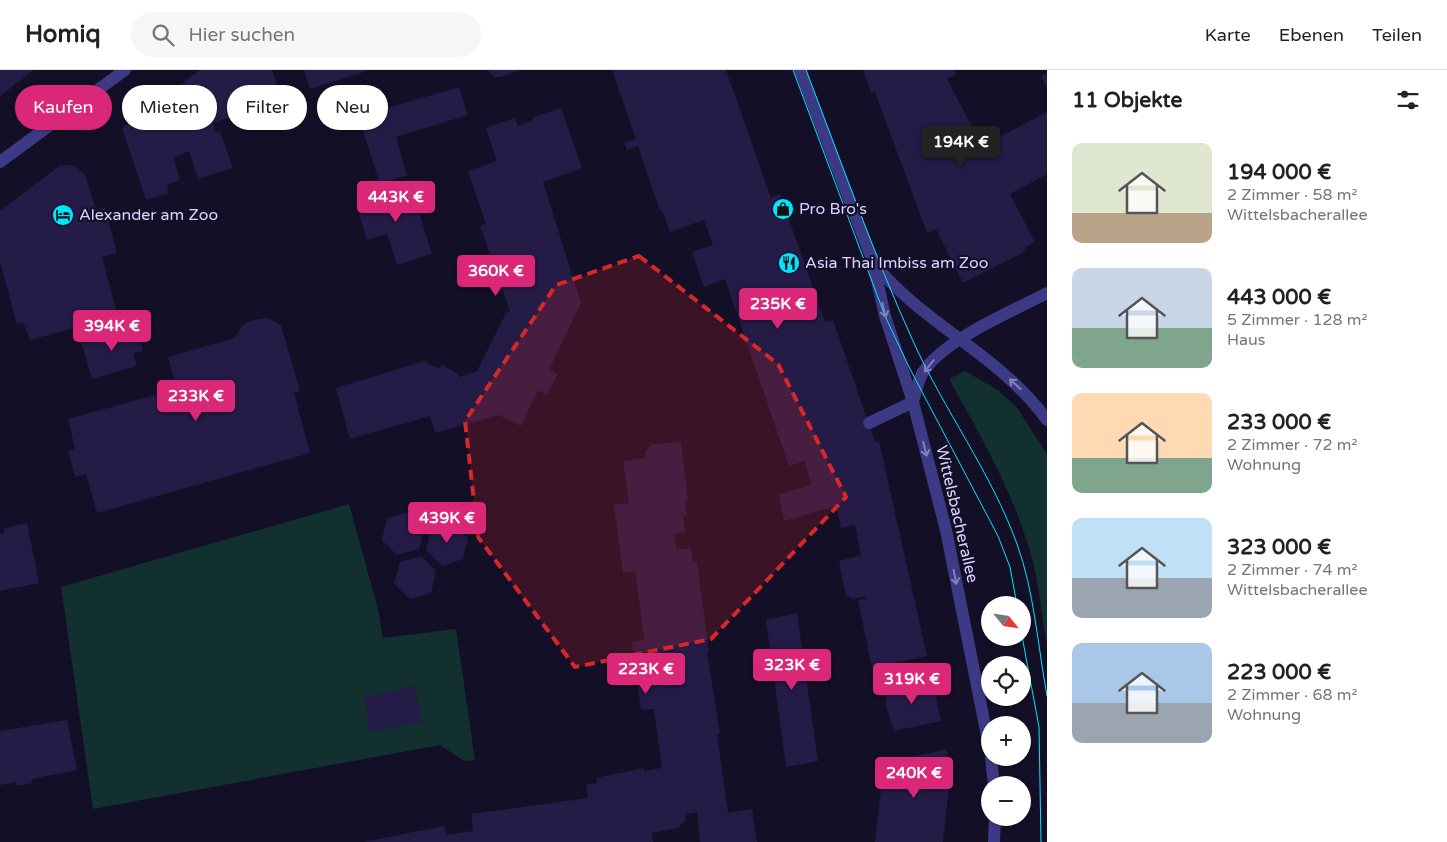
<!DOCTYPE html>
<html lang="de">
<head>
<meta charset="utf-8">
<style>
	:root { --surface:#fff; --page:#f6f6f6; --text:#222; --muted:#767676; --line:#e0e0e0; --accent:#db2777 }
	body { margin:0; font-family:"Varela Round",sans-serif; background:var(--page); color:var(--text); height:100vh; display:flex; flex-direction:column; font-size:19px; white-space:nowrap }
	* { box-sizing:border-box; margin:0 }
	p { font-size:16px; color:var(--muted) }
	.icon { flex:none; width:28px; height:28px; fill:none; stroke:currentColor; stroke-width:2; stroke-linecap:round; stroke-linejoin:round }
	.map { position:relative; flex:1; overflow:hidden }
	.sheet { display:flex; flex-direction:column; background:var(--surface); width:400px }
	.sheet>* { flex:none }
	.banner { position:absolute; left:15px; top:15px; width:475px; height:45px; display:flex; gap:10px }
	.needle { width:32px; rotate:120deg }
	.buttons { position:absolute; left:981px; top:526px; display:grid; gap:10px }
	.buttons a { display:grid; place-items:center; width:50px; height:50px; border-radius:50%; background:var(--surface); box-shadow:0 1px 4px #0004; font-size:25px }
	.price { position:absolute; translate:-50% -42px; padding:0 11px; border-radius:5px; background:var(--accent); color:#fff; font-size:16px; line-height:32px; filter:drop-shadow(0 1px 2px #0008) }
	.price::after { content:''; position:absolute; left:50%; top:30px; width:15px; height:11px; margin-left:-8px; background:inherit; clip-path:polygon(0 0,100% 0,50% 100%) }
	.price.on { background:#222; color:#fff }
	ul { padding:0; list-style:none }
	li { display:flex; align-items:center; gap:15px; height:125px; padding:0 25px }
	li span { display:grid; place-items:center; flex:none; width:140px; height:100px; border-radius:10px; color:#555 }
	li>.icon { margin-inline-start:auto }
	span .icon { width:60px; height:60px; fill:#fffc; stroke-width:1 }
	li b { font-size:21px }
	h2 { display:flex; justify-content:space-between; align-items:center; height:60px; padding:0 25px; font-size:21px }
	.chip { padding:0 18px; border-radius:22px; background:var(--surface); box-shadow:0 1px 4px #0004; font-size:18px; line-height:45px }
	.chip.on { background:var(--accent); color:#fff }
	header { display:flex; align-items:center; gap:30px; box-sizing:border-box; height:70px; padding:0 25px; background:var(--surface); border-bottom:1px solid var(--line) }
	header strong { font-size:24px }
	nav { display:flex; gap:28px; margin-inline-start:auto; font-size:18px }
	.search { width:350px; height:45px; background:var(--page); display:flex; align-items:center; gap:12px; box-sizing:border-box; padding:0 18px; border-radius:28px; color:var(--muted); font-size:19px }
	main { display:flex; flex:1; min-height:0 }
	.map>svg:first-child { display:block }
	.green { fill:#12302f }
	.building { fill:#241b47 }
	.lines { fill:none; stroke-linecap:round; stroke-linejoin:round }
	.service { stroke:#3d3a85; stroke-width:12 }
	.minor { stroke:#3d3a85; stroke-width:12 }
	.tram { stroke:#00e5ff; stroke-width:1 }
	.oneway { stroke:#837fbc }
	.marked { fill:#d62828; fill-opacity:0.2; stroke:#d62828; stroke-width:4; stroke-dasharray:10 6; stroke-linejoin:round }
	.labels { text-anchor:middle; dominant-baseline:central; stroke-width:4.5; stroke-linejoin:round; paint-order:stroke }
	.poi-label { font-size:16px; fill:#d9d4ff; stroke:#130f26; text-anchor:start }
	.street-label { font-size:16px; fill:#d9d4ff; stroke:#130f26 }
</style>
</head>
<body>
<header>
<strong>Homiq</strong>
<div class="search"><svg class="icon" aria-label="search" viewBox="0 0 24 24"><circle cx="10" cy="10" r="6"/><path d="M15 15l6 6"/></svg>Hier suchen</div>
<nav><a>Karte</a><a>Ebenen</a><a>Teilen</a></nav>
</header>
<main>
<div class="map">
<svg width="1047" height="772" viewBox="0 0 1047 772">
	<rect width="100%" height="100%" fill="#130f26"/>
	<path class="green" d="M965,301L998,320L1018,339L1047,384V576C1041,544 1039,509 1029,478C1011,418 979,363 949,309Z
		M349,434L378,539L383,568L456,559L475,690L464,691L440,675L93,739L61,517Z"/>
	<path class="building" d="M0,0H34L0,26Z
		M200,0H272L286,41L260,50L257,43L232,52L231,47L213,53L216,62L220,61L233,98L198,109L189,81L174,88L180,110L167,115L169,123L146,130L122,58Z
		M304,0H370L310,19Z
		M488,0H521L501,7H493Z
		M612,0H726L771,128L780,124L825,252L833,250L875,372L879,371L927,586L872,598L858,530L866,529L865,526L852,529L846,525L839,494L841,490L861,486L855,455L841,458L836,436L784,451L779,424L811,415L805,391L789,396L725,209L704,217L692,182L713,175L704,150L670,162L662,140L660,141L638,76L627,80L624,72L636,69Z
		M863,0H954L956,4L947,9L982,76L1047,42V104L1010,124L1035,172L1024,178L1026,181L963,213L936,159L927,163L875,22L871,23Z
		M1047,3V18L1041,6Z
		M459,17L468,45L396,67L407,105L380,114L352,27L381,18L387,38Z
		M561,38L582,98L543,112L581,233L549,300L558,304L547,325L538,320L521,356L499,345L435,363L430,346L350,369L336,318L424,291L439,299L442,295L458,304L459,307L477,301L506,243L510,241L480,156L486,154L468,101L497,91L486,58L515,48L518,56L533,50L532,48Z
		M66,95L74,96L85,104L96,140L105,138L117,183L102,187L118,246L30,270L23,252L17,254L0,192V141L59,96Z
		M410,114L432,184L397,195L387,164L367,170L355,131Z
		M268,248L281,255L300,321L294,323L310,383L97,443L86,404L75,407L68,381L75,379L68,349L177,319L168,287L235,268L241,257L249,251Z
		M136,255L143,281L133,283L137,296L92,309L81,272Z
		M681,372L688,431L685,432L687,446L683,447L685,462L674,464L677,480L691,478L693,492H697L709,582H707L720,664L717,665L728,743L752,739L757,772H700L697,742L686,744L685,750L678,758L652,763L653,772H363L444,756L446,765L473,761L471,744L588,728L586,715L597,713L596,708L644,698V701L662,698L654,639L641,640L632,572L644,570L640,536L635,501L623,503L614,435L629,433L623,391L646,388L645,382L651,374Z
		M408,442L424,457L419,479L397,485L382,470L387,448Z
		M27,453L39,513L0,521V464L5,463L4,458Z
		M453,453L468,468L463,489L442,496L426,480L431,459Z
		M421,486L436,501L431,523L410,529L394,513L400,492Z
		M797,543L818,691L786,697L766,550Z
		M932,609L941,651L894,661L885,633H887L884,619Z
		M414,616L422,652L370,662L364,627Z
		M67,650L77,700L32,709V713L17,716L16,712L0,715V661Z
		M947,679L950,708L943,772H875L884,693Z"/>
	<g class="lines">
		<path class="service" d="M869,353L913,332"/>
		<path class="minor" d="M800,0L873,192L885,246L913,332L946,460L990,681
			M0,92L125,0
			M875,195C925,255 1002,287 1047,350
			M913,332C916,321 918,311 923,302C945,269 1011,242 1047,223
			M991,688L994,715
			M994,772L995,748"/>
		<path class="tram" d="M793,0L885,246L909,297L998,466L1010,497L1017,535
			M806,0C841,91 873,183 913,271C944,340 991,402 1017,474C1034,520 1038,577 1047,626
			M1022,566L1039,657L1041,772"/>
	</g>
	<defs><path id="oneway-shaft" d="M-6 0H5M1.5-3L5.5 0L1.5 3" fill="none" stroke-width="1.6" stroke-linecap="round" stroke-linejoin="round" transform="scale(1.25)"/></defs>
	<g class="oneway">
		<use href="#oneway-shaft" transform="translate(884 240) rotate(76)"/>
		<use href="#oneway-shaft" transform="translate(929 296) rotate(128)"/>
		<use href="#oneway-shaft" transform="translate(1015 314) rotate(-138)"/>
		<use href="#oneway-shaft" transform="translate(925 379) rotate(76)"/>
		<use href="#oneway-shaft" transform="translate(955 507) rotate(79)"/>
	</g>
	<path class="marked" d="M639,186L778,294L846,427L711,569L575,597L478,467L465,351L556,215Z"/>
	<defs>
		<g id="shop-disc" transform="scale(1.125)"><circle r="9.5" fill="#00e5ff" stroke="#130f26"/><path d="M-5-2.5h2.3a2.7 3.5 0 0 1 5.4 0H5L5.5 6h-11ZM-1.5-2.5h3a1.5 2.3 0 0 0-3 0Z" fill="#111"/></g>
		<g id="hotel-disc" transform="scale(1.125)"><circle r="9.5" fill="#00e5ff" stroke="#130f26"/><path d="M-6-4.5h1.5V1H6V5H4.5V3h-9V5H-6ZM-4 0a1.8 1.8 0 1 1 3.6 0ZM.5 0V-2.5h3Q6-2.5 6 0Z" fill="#111"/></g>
		<g id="restaurant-disc" transform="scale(1.125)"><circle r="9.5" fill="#00e5ff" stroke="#130f26"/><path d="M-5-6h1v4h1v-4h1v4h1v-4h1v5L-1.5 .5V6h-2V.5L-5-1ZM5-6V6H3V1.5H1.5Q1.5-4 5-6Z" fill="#111"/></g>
	</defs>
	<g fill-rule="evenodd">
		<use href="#shop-disc" x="783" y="139"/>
		<use href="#hotel-disc" x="63" y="145"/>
		<use href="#restaurant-disc" x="789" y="193"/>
	</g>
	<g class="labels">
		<g class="poi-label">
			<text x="799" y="139">Pro Bro's</text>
			<text x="79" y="145">Alexander am Zoo</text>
			<text x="805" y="193">Asia Thai Imbiss am Zoo</text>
		</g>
		<g class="street-label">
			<text transform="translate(957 444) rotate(77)">Wittelsbacherallee</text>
		</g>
	</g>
</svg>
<div class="buttons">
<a><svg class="needle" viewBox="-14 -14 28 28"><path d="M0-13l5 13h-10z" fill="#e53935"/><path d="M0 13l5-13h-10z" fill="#767676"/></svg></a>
<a><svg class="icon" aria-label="locate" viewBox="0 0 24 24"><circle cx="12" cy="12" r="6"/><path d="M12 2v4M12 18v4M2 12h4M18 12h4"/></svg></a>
<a>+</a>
<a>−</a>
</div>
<b class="price on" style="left:961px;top:98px">194K €</b>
<b class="price" style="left:396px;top:153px">443K €</b>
<b class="price" style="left:496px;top:227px">360K €</b>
<b class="price" style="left:778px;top:260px">235K €</b>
<b class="price" style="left:112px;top:282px">394K €</b>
<b class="price" style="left:196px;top:352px">233K €</b>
<b class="price" style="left:447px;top:474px">439K €</b>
<b class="price" style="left:792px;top:621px">323K €</b>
<b class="price" style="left:646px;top:625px">223K €</b>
<b class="price" style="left:912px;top:635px">319K €</b>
<b class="price" style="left:914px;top:729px">240K €</b>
<div class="banner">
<a class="chip on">Kaufen</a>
<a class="chip">Mieten</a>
<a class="chip">Filter</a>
<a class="chip">Neu</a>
</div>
</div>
<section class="sheet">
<h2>11 Objekte<svg class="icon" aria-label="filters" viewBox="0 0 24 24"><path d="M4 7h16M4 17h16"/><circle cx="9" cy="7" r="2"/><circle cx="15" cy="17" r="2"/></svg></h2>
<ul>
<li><span style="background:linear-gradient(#dfe7d0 70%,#b9a48a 0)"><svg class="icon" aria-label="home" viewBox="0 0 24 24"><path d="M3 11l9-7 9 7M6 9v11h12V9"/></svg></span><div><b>194 000 €</b><p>2 Zimmer · 58 m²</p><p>Wittelsbacherallee</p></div></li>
<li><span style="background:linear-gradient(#c9d6e8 60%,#7fa58c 0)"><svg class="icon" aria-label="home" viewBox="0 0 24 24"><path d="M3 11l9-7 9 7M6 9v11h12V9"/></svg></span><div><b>443 000 €</b><p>5 Zimmer · 128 m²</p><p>Haus</p></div></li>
<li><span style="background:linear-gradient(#ffd9b3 65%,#7fa58c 0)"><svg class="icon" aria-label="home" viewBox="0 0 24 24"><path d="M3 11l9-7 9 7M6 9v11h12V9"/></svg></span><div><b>233 000 €</b><p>2 Zimmer · 72 m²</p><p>Wohnung</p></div></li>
<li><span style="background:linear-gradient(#bfe0f5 60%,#9aa5b1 0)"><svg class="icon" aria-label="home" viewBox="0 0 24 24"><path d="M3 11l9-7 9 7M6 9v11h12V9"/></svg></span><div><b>323 000 €</b><p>2 Zimmer · 74 m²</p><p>Wittelsbacherallee</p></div></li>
<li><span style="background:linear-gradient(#a9c7e8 60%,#9aa5b1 0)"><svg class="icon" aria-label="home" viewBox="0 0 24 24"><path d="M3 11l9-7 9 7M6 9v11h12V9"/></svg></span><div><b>223 000 €</b><p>2 Zimmer · 68 m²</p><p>Wohnung</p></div></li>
</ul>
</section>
</main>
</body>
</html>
